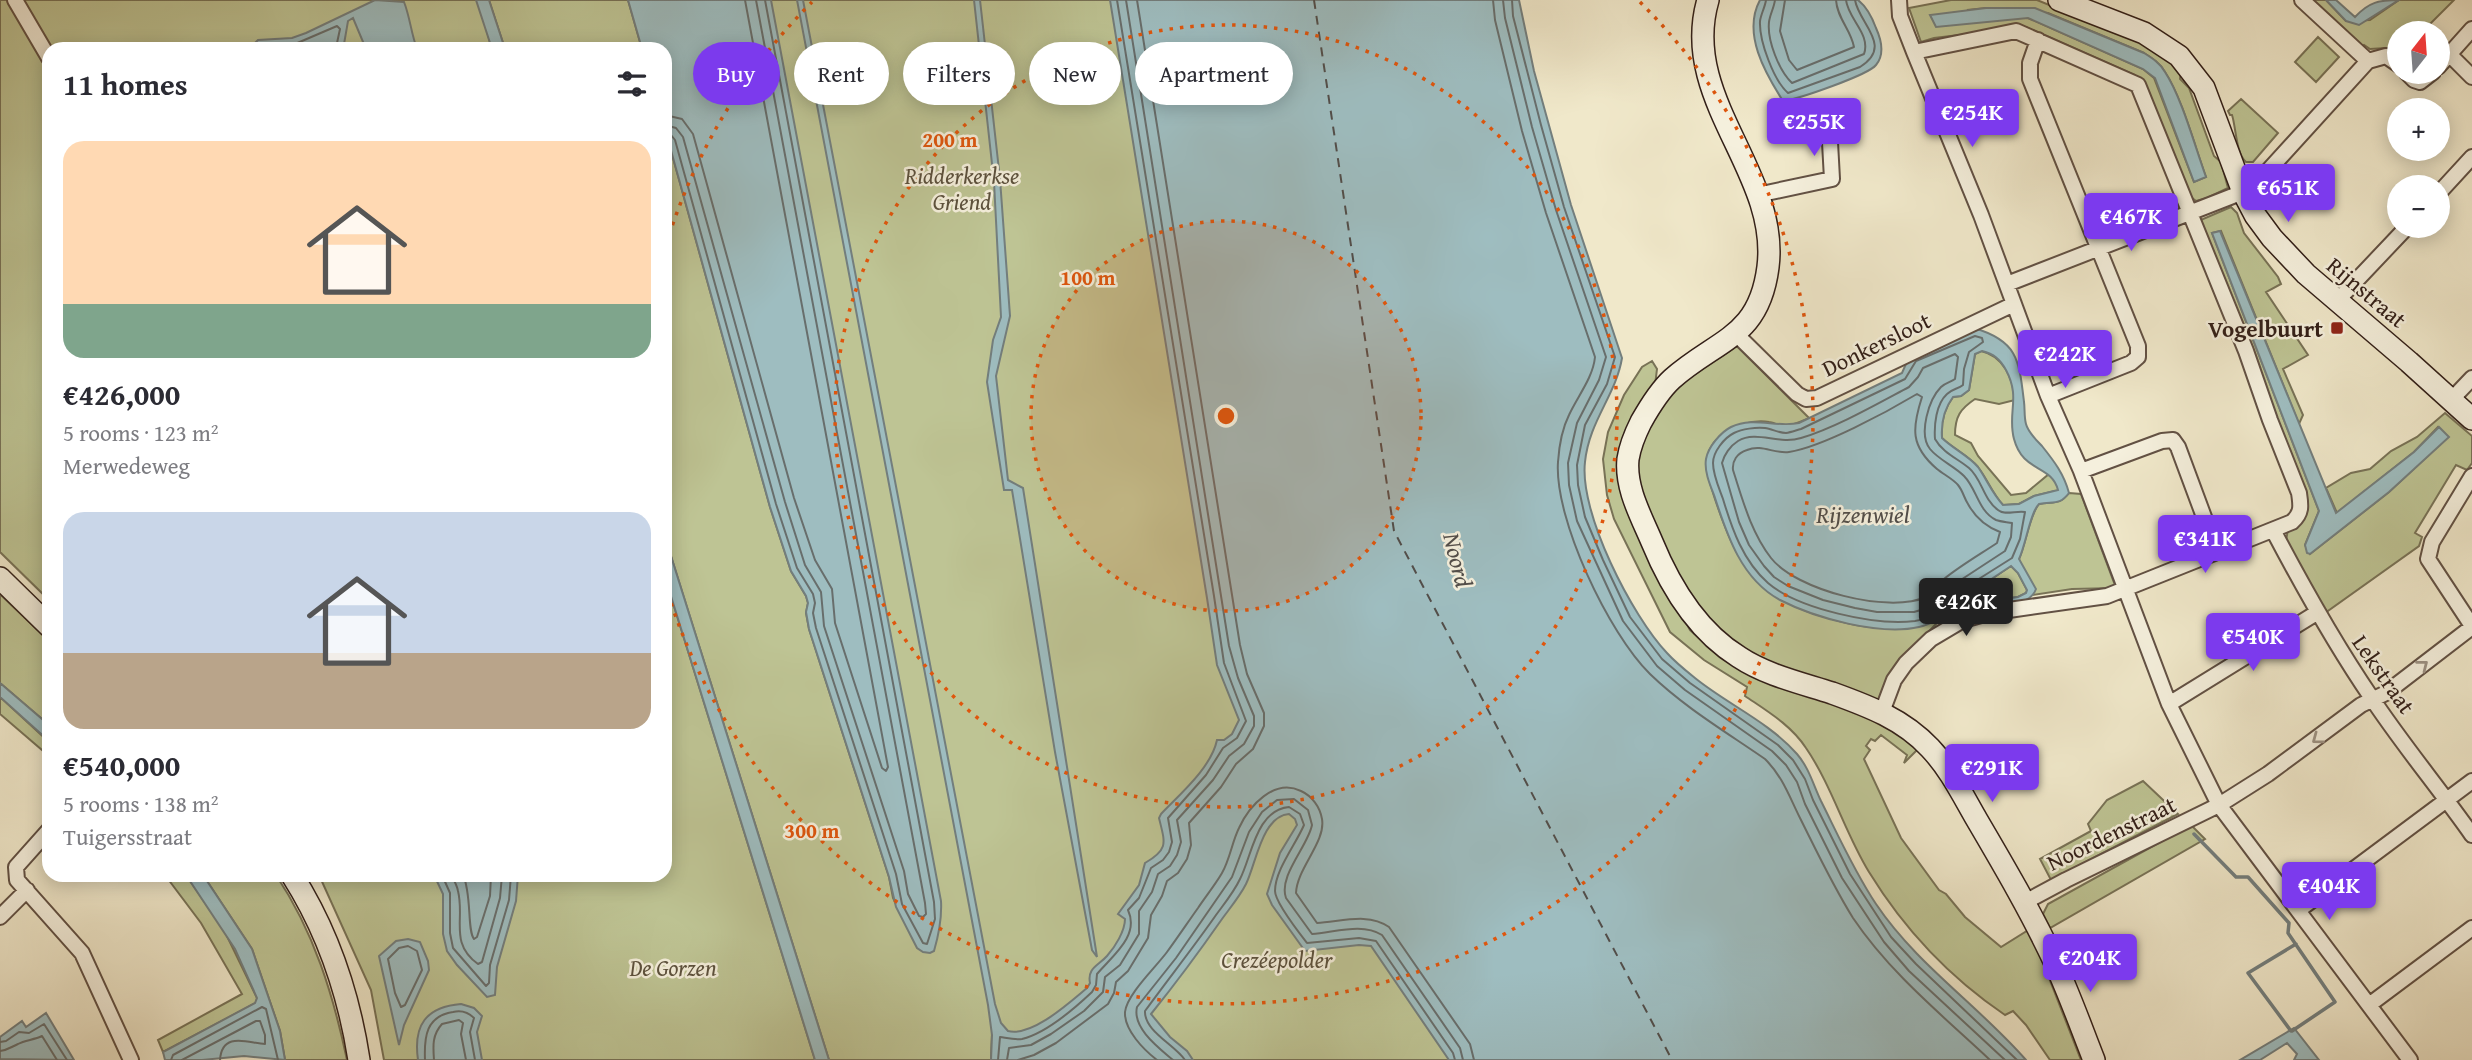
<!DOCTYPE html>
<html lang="en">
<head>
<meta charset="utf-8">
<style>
	:root { --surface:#fff; --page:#f2f2f3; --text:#2b2b33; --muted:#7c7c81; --accent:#7c3aed }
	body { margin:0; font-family:"Gentium Book Plus",serif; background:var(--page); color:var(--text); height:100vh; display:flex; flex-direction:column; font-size:26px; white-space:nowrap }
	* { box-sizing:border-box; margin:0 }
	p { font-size:23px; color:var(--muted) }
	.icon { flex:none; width:38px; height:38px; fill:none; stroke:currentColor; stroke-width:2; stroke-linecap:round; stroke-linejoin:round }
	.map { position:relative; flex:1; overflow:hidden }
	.drawer { position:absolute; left:42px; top:42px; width:630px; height:840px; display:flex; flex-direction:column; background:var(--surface); border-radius:21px; box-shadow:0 4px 18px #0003 }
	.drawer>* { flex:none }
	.banner { position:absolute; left:693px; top:42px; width:665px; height:63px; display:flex; gap:14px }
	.needle { width:46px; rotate:17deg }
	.buttons { position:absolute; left:2387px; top:21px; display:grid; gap:14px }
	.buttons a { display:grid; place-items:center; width:63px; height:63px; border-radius:50%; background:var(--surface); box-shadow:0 4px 18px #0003; font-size:35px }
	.price { position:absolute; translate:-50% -60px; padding:0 16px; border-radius:7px; background:var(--accent); color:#fff; font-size:23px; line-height:46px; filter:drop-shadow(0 2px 4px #0008) }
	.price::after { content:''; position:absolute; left:50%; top:42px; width:21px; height:16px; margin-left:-10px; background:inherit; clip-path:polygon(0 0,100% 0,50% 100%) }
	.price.current { background:#222; color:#fff }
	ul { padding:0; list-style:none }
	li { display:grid; align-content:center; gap:14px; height:371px; padding:0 21px }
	li span { display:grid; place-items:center; height:217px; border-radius:21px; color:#555 }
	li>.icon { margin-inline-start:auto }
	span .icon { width:126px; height:126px; fill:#fffc; stroke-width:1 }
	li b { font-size:30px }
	h2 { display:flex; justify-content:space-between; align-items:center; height:84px; padding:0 21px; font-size:30px }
	.pill { padding:0 24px; border-radius:32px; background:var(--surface); box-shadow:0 4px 18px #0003; font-size:24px; line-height:63px }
	.pill.current { background:var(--accent); color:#fff }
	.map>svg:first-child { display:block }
	.green { fill:#bec494; stroke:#787256; stroke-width:2; fill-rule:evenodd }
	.water { fill:#9ebdc0; stroke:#737e7d; stroke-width:2; fill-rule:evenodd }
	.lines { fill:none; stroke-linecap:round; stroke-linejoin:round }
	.shore { stroke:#686e6c; stroke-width:2 }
	.stream { stroke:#737e7d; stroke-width:3.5 }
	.ferry { stroke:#524e4a; stroke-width:2; stroke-dasharray:9 7; stroke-linecap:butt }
	.street-casing { stroke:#625144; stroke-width:18 }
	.secondary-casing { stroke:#321f18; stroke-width:24 }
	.street { stroke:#f5f0dd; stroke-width:14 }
	.secondary { stroke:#f5f0dd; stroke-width:21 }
	.oneway { stroke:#9d9284 }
	.ring { fill:none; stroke:#df560d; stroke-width:3.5; stroke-dasharray:3.5 7 }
	.poi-dot { fill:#8f2418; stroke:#f5f0dd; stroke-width:2.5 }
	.labels { text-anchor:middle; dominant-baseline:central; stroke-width:5; stroke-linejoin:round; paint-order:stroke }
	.park-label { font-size:23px; font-style:italic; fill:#5c513d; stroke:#f5f0dd }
	.street-label { font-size:23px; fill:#321f18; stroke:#f5f0dd }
	.poi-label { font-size:23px; font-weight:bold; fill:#321f18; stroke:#f5f0dd; text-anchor:end }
	.water-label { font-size:24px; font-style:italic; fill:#524e4a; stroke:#f5f0dd }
	.centre { fill:#df560d; stroke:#f5f0dd; stroke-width:3.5 }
	.ring-label { font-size:21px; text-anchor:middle; font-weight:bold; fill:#df560d; stroke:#f5f0dd; stroke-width:5; stroke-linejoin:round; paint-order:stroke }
</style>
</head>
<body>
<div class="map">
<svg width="2472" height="1060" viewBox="0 0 2472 1060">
	<rect width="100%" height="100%" fill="#f0e8ca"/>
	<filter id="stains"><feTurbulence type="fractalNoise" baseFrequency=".00286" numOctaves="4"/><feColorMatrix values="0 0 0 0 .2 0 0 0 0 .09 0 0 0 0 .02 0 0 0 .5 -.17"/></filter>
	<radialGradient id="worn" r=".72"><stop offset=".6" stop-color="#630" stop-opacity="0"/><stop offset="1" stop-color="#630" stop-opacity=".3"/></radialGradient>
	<path class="green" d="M0,0H478L492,49H49V600L0,552Z
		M489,0H628L642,49H505Z
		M733,0H1118L1462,1060H1021L992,1033L991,1060H829L665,537V129L770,507L791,571L806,596L808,603L806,613L809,629L889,877L893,898L905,922Z
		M1951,0H2037L2148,45L2181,71L2180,79L2189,88L2214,156L2221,162L2228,188L2207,198L2196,201L2187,194L2143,85L2135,75L2026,27L1934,38L1921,42L1909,8ZM1986,8L2048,13L2144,53C2152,58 2160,63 2165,72C2182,98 2195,147 2206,177L2194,182L2154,78L2143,69L2028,18L1967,10Z
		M2312,0H2326L2346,21L2370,20L2399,0H2454L2421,33H2399V52L2386,48L2370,49L2364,45L2361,47Z
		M2318,37L2339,57L2316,82L2295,62Z
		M2241,99L2278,133L2253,162H2246C2236,154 2236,127 2232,115H2230L2228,111Z
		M2231,207L2237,213L2244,233L2278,277L2281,284L2266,292L2308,355L2283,369L2303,415L2299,424L2221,231L2212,233L2319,511L2305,545L2310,554L2389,492L2448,437L2438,427L2414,452L2337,513L2326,488L2351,473L2370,469L2391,451L2417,437L2445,413L2472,436V463L2467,470L2456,465L2415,533L2422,537L2419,546L2325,613L2286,541L2288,529L2307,506L2196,222Z
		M1737,346L1809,418C1802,421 1792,426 1784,426C1779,426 1773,422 1769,422C1753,419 1731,426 1719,437C1700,454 1707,475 1714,496C1737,566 1757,600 1832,619C1846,623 1863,628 1879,627C1898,627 1918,623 1937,621L1941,619C1916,643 1896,670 1879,702L1761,663L1704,620L1691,604L1637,484L1636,467L1646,428L1676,387Z
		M1981,351C2004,356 2013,379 2015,400L1999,404L1975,399C1960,409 1955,417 1955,435L1971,443L1978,456L2011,495L2026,493L2049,474L2056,482L2059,490L2034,496L2019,504L2003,505C1992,493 1988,480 1978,467C1969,456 1952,448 1942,438C1941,424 1944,409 1953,397L1961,396L1969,390L1975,354Z
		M1652,361L1657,369L1655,385L1623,459L1679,609L1690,630L1717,654L1882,720L1918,749L1904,763L1907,755L1881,735L1875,741L1871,739L1866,746L1870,750L1864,759L1901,838L1939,890L1946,894L1965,917L2001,947L2030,929L2081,1060H2050L2026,1025L2013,1011L2005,1015C1949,977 1904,929 1869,872C1845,833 1832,786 1806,748C1791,725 1767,711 1745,696L1747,687L1704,660L1670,632L1614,519L1607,495L1603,459L1608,432L1624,395L1642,367Z
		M2069,493L2081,494L2116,588L2072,589L2033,595L2019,559C2026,544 2030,513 2039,504C2053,501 2059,506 2069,493Z
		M2011,566L2018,573L2027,590L2026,593L2018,597L1959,605L1960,600Z
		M665,577L815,1060H384L371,990L319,875H665Z
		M0,594L49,641V725L0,683Z
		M0,697L49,742V756L0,714Z
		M2143,781L2178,814L2051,880L2040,859L2091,831L2088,824L2107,800Z
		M2191,825L2205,839L2050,928L2043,914L2048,904Z
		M165,875H186L225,932L257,998L256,1003L163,1052L158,1040L242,994L201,923Z
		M203,875H276C314,932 333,994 347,1060H285L280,1031L252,949Z"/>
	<path class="water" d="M375,0L404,2C410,17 411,33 417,49H366L353,18L348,21L344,44L347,49H249L258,40L292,38L306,33Z
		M476,0H489L505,49H492Z
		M628,0H771L941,901C942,919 939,934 934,951L930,953L923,952L917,948L896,907L889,877L809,629L806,612L808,603L806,596L791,571L770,507L665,129V49H642Z
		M797,0H803L995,1004L1001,1023L1008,1031C1032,1037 1069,1003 1087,988L1090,983C1087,968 1098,966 1107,956C1115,947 1125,931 1125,919L1118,914L1139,885L1145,863C1169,849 1165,843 1159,818L1161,814C1180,794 1211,768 1217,740H1224L1232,734L1239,720L1217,665L1207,598L1110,0H1519L1534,71L1571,205L1622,358C1616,395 1589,421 1585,462C1579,513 1632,616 1667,653C1675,662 1685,670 1695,678C1727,704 1769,722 1797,754C1809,768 1813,784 1821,801C1838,835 1854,871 1876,904C1917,965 1978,1005 2026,1060H1449L1371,946L1359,945L1305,951L1272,905L1267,894L1280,853L1297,825L1295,819L1289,814C1262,816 1256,864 1246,884C1240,896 1230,908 1222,919C1199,952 1176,983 1151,1014L1170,1037L1187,1051L1193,1060H991L992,1035L988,1005Z
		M974,0H980L1000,179L1010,316L996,376L1008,480L1023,488L1097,957L1092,950L1055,752L1012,490H1004L987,382L993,340L1001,317L994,182Z
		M1760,0H1858C1867,7 1872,17 1876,28C1881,39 1885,54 1876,65C1868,75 1799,99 1783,101C1765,73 1742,33 1760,0Z
		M2326,0H2336L2355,17C2369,2 2379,0 2399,0L2359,25L2346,21Z
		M1986,8H2035L2144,53C2152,58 2160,63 2165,72C2182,98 2195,147 2206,177L2194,182L2155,78L2143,69L2028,18L1936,27L1930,15Z
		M2220,231L2336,513L2414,452L2439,427L2449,437L2389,492L2310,554L2307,553L2305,545L2319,511L2212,233Z
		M1974,328C2018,341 2019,360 2024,402C2025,409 2024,417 2026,424C2028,432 2036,440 2042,446C2054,461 2064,474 2069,493C2059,506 2053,501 2039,504C2030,513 2026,544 2019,559L2036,589C2030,607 2000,604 1985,608C1973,611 1960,611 1948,615C1938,619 1930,625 1919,627C1880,636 1815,618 1780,600C1741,579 1727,535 1714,495C1710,485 1704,471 1706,459C1708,447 1721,432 1731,427C1754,416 1776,428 1799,423L1902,373L1909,357ZM1982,351C1994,354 2000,359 2006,370C2021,398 2007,413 2014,439C2023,473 2051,464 2058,490L2034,496L2019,504L2003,505C1992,493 1987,480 1978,467C1969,456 1952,448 1942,438C1941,424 1944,409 1953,397L1961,396L1969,390L1975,354ZM2011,566L2018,573L2027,590L2026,593L2018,597L1959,605L1960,600Z
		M665,537L829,1060H815L665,577Z
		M0,683L49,725V741L0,697Z
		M186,875H203L252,949L280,1031L285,1060L244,1056L202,1060H165L163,1052L255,1003L257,998L235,949Z
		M434,875H518L516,901L497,967L495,995L487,997L457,965L447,951L443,934V894Z
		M408,939L420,942L428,961L429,970L404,1025L399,1045L379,956L396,941Z
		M461,1004L474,1008L482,1016L477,1032L482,1060H418C413,1025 426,1007 461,1004Z
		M46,1013L74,1060L0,1059V1037L22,1021L26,1027Z
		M2294,1028L2319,1060H2294L2297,1054L2287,1043L2260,1060H2240Z"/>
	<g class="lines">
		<path class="shore" d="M1493,0L1495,20L1522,131L1546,213L1595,357C1593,378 1577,397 1569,415C1562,429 1559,447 1558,462C1554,519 1609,634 1650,674C1684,707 1726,732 1765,759C1783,777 1789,796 1800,818C1817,852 1833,886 1853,918C1890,973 1942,1015 1990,1060
			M1503,0L1505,18L1532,127L1556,210L1606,357L1599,380L1577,423L1568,463L1569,485L1577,521L1623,621L1657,666L1685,690L1772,751L1786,765L1797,782L1805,804L1842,878L1884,942L1909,971L2005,1060
			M1512,0L1513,16L1541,125L1564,207L1615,357L1607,384L1585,425L1577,465L1578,485L1585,517L1603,560L1630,617L1662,659L1690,683L1778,745L1793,760L1805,779L1813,800L1850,874L1891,937L1916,964L2017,1060
			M1766,0C1765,7 1761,14 1760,21C1759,41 1774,81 1788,93L1860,67C1894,46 1859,24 1855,0
			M1775,0C1774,8 1770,14 1769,22C1767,40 1779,71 1792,83L1864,54C1871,34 1848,19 1846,0
			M1785,0L1780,31L1789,60L1797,70L1854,47C1851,30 1837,18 1836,0
			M259,49L295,44L337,26L340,29L337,43L339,49
			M665,115L682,119L693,134L794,498L815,560L832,589L835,623L882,768L886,771L888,767L745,0
			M665,125L676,128L683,137L785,502L805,565L821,592L824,626L904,871L908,894L919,916L923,917L926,914L925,903L756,0
			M665,134L671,135L675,140L776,504L797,568L813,594L815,603L813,613L816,628L896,874L902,904L923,943L927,944L935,919L934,902L765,0
			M1975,336L1982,338L1983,342L1969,352L1964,369L1963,385C1958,389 1952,389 1947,394C1936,404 1934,425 1935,439C1942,452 1958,459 1969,468C1982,479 1983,499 1998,510C2005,516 2017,510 2025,512L2020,539L2012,558L1955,594L1950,607C1938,611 1928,619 1915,621C1876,626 1798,609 1768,583C1743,561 1732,529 1723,499C1719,488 1713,475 1713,463C1713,452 1724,438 1734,433C1742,429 1756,427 1765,428C1772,429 1779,433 1786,433C1791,432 1797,430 1801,429L1905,379L1916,361Z
			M1955,354L1958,357L1955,379C1951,382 1945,383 1941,387C1929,399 1918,434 1930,449C1939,460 1954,466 1964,476C1977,489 1978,511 1996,520C2001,522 2008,522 2012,523L2011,537L2005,551L1950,587L1942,600L1931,607L1914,612H1877L1855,608L1823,600L1788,586L1774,577L1764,566L1749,545L1739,522L1722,463C1724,455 1730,446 1738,441C1757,430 1778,445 1801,438C1835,428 1877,404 1909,387L1918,377L1923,368Z
			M1917,394L1922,397C1912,428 1910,446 1937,469C1943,474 1953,479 1958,485C1963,491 1964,498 1968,504C1975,517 1987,527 2000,532L1997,543C1979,555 1960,566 1944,579C1936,585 1935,593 1926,597C1888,614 1796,590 1771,558C1751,532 1743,501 1733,470C1732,461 1737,453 1747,450C1762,444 1774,454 1789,452C1822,447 1887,412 1917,394Z
			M442,875L450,893V933L453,948L486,986L489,983L490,965L509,900L511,875
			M451,875C454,880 457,885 458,891C465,919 449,943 478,964L482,962L500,898L502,875
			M463,875C472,894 467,931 474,939L477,937L490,896L491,875
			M408,946L417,951L422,970L405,1005L401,1007L395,993L388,959L399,948Z
			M0,1042L6,1041L19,1032L29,1033L44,1024L67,1060
			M0,1051C8,1050 11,1047 18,1044C25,1040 34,1040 42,1036L57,1060
			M171,1060L173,1055L262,1007L266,1009L278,1060
			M182,1060L256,1021H260L265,1035V1044C248,1043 222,1031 220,1060
			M425,1060C424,1037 426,1016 453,1012C461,1010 468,1012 474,1018L470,1032L475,1060
			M434,1060C433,1046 432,1035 442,1024L459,1020L463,1023L461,1034L466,1060
			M998,1060L1000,1037C1007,1038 1015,1040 1022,1039C1047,1033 1074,1009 1092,992L1096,985L1097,974C1112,956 1140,936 1128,910L1139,898L1151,868L1163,860L1169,852L1172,842L1168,818L1206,775L1223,748L1237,738L1246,721L1224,663L1214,596L1117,0
			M1007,1060L1009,1048L1031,1045L1051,1034L1084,1011L1103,992L1105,977L1120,965L1139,934V911L1152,892L1158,874L1170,866L1177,855L1181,842L1177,820L1213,780L1229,756L1244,744L1254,726V716L1238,678L1229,646L1126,0
			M1018,1060L1034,1055L1056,1043L1108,1004L1114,993L1116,982L1128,971L1148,938L1151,915L1162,896L1167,881L1178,873L1187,859L1191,845L1189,823L1221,787L1236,764L1253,749L1264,726V713L1247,674L1240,645L1137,0
			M1157,1060C1144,1050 1124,1030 1125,1012C1127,994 1156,967 1167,952C1178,937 1188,922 1198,908C1206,896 1215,885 1222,873C1230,859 1232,842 1239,828C1249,806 1274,778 1301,791C1312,796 1320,807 1322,819C1326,842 1297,868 1296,893L1317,923C1340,922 1368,912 1389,927L1470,1044L1474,1060
			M1173,1060C1159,1048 1132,1028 1137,1007L1176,958L1232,877L1249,832L1262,812L1277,800L1294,799L1308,810L1312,825C1308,846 1278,876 1286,898L1312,934C1333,933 1362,922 1382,935L1460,1048L1463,1060
			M1185,1060C1175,1045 1144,1031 1145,1011C1169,978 1193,948 1216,915C1224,904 1234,892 1240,879C1252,856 1256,810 1289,807L1300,814L1304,825C1296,844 1275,870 1275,891C1275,902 1300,934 1307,943L1359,938L1376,941L1453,1053L1455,1060"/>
		<path class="stream" d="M2194,834L2236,877H2248L2289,923L2288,933L2335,1002L2292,1031
			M2291,1031L2248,973L2296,944"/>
		<path class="ferry" d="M1314,0L1394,531L1672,1060"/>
		<g class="street-casing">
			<path id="street" d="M15,0L49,58
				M1899,0L1900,16L1914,52L1981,215L2048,396L2081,471L2169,704L2219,805L2410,1060
				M2302,0L2368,61
				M2038,40L2030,63V79L2138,346V357L2131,363L2048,396
				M2449,54L2472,77
				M2438,67L2472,29
				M2406,72L2414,80L2420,82L2433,72
				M2438,194L2472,157
				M1757,195L1832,179L1829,124L1842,119
				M2007,284L2243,192L2256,184L2368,61L2386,56L2399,65
				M2337,301L2408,226
				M1736,334L1797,394L1806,399L1817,398L2014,304
				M2452,399L2472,378
				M2081,471L2162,441L2173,440L2178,447L2217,552
				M2472,476L2432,542L2428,559L2472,626
				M2273,530C2303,587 2334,643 2371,697C2402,744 2439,788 2472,835
				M2169,704L2318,612
				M1882,712L1894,680L1906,663L1931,639L1963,620L1988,613L2107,596L2292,522C2302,513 2301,506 2299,493L2270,420L2246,351L2138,85L2016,31L1914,52
				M49,830L16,867L17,880L82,953L131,1060
				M2025,902L2066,880L2219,805L2268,774L2361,705L2386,693L2472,627
				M2299,910L2472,781
				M0,917L27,890
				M2369,1005L2472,928"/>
		</g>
		<g class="secondary-casing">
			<path id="secondary" d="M1708,0C1679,99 1780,172 1768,267C1759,338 1717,339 1672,379C1659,391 1650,406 1641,422C1635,434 1630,446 1628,459C1625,488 1641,516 1652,542C1670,586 1697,631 1739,657C1766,675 1801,683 1832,693C1868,706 1903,719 1930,748C1950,769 1963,796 1977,820C2004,866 2031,912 2054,961C2069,993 2081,1027 2094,1060
				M2059,0L2144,33L2179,56L2204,88L2243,192L2255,215L2272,238L2306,274L2409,362L2472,419
				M0,578L49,626
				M292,875C327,930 349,995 359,1060"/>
		</g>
		<use href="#street" class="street"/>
		<use href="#secondary" class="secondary"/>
	</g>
	<defs><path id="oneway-chevron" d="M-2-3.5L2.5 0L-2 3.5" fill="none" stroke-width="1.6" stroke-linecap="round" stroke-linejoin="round" transform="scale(1.75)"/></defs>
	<g class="oneway">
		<use href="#oneway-chevron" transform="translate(2423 665) rotate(-38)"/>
		<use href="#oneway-chevron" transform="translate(2317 739) rotate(143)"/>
	</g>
	<circle cx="1226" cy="416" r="195" fill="#df560d" fill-opacity=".12"/>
	<g class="ring">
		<circle cx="1226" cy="416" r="195"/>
		<circle cx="1226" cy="416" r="391"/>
		<path d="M666 245A586 586 0 0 1 812 2M1640 2A586 586 0 1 1 666 587"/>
	</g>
	<rect class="poi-dot" x="2330" y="321" width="14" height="14" rx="3.5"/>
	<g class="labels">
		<g class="park-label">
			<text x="962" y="175">Ridderkerkse<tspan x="962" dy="26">Griend</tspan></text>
			<text x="1277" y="959">Crezéepolder</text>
			<text x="673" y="967">De Gorzen</text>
		</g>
		<g class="street-label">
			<text transform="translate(2367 292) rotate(40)">Rijnstraat</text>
			<text transform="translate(1876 344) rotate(-26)">Donkersloot</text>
			<text transform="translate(2384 674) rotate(55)">Lekstraat</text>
			<text transform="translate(2111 833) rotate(-26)">Noordenstraat</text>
		</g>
		<g class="poi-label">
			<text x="2323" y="328">Vogelbuurt</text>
		</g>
		<g class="water-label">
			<text x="1863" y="514">Rijzenwiel</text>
			<text transform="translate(1458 560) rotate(76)">Noord</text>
		</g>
	</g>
	<circle cx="1226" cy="416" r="10" class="centre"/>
	<g class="ring-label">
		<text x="950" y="147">200 m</text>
		<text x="1088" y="285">100 m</text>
		<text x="812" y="838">300 m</text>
	</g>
	<rect width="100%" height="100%" filter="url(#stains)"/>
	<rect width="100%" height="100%" fill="url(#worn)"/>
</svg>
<div class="buttons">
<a><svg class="needle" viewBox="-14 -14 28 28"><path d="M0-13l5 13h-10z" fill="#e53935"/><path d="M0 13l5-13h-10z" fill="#7c7c81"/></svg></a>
<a>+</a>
<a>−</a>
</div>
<b class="price" style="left:1972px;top:149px">€254K</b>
<b class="price" style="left:1814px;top:158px">€255K</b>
<b class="price" style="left:2288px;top:224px">€651K</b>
<b class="price" style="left:2131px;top:253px">€467K</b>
<b class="price" style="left:2065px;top:390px">€242K</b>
<b class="price" style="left:2205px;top:575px">€341K</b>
<b class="price current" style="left:1966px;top:638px">€426K</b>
<b class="price" style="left:2253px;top:673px">€540K</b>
<b class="price" style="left:1992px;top:804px">€291K</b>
<b class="price" style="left:2329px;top:922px">€404K</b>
<b class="price" style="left:2090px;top:994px">€204K</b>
<div class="banner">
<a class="pill current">Buy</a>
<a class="pill">Rent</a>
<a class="pill">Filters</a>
<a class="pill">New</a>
<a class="pill">Apartment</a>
</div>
<section class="drawer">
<h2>11 homes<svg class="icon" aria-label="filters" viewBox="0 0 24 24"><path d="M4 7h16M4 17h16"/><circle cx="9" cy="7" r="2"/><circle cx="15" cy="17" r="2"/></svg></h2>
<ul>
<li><span style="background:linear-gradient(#ffd9b3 75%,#7fa58c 0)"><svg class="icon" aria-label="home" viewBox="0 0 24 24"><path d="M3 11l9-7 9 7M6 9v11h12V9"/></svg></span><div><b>€426,000</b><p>5 rooms · 123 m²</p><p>Merwedeweg</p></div></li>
<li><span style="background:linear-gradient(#c9d6e8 65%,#b9a48a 0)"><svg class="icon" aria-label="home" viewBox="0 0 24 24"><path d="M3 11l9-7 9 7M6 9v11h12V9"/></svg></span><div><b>€540,000</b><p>5 rooms · 138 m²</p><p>Tuigersstraat</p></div></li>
</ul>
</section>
</div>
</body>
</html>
